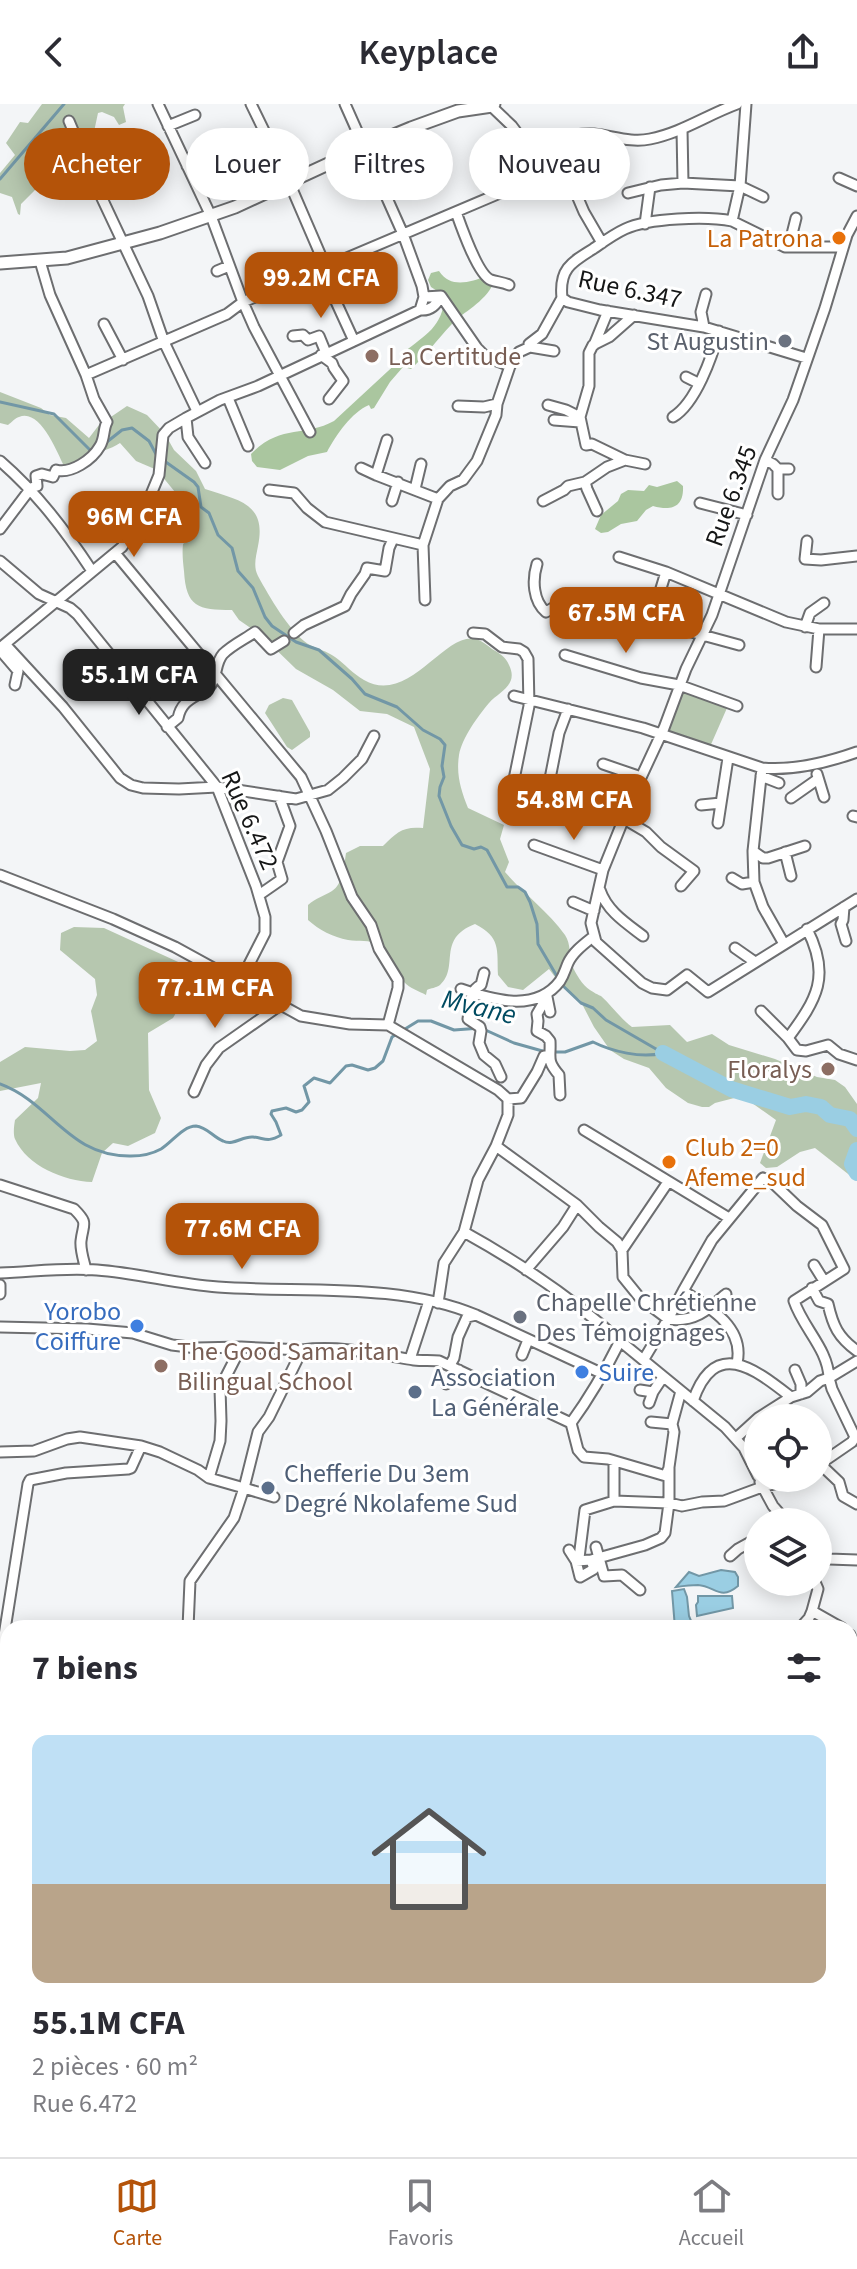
<!DOCTYPE html>
<html lang="fr">
<head>
<meta charset="utf-8">
<style>
	:root { --surface:#fff; --page:#f2f2f3; --text:#2b2b33; --muted:#7c7c81; --line:#e1e1e2; --accent:#b45309 }
	body { margin:0; font-family:"Source Sans 3",sans-serif; background:var(--page); color:var(--text); height:100vh; display:flex; flex-direction:column; font-size:30px; white-space:nowrap }
	* { box-sizing:border-box; margin:0 }
	p { font-size:26px; color:var(--muted) }
	.icon { flex:none; width:44px; height:44px; fill:none; stroke:currentColor; stroke-width:2; stroke-linecap:round; stroke-linejoin:round }
	.map { position:relative; flex:1; overflow:hidden }
	.drawer { position:absolute; left:0px; top:1516px; width:858px; height:538px; display:flex; flex-direction:column; background:var(--surface); border-radius:24px 24px 0 0; box-shadow:0 4px 20px #0003 }
	.drawer>* { flex:none }
	.guide { position:absolute; left:24px; top:24px; width:810px; height:72px; display:flex; gap:16px }
	.fabs { position:absolute; left:744px; top:1300px; display:grid; gap:16px }
	.fabs a { display:grid; place-items:center; width:88px; height:88px; border-radius:50%; background:var(--surface); box-shadow:0 4px 20px #0003; font-size:40px }
	.price { position:absolute; translate:-50% -68px; padding:0 18px; border-radius:16px; background:var(--accent); color:#fff; font-size:26px; line-height:52px; filter:drop-shadow(0 2px 4px #0008) }
	.price::after { content:''; position:absolute; left:50%; top:48px; width:24px; height:18px; margin-left:-12px; background:inherit; clip-path:polygon(0 0,100% 0,50% 100%) }
	.price.on { background:#222; color:#fff }
	ul { padding:0; list-style:none }
	li { display:grid; align-content:center; gap:16px; height:424px; padding:0 32px }
	li span { display:grid; place-items:center; height:248px; border-radius:16px; color:#555 }
	li>.icon { margin-inline-start:auto }
	span .icon { width:144px; height:144px; fill:#fffc; stroke-width:1 }
	li b { font-size:34px }
	h2 { display:flex; justify-content:space-between; align-items:center; height:96px; padding:0 32px; font-size:34px }
	.pill { padding:0 28px; border-radius:36px; background:var(--surface); box-shadow:0 4px 20px #0003; font-size:28px; line-height:72px }
	.pill.on { background:var(--accent); color:#fff }
	header { display:flex; justify-content:space-between; align-items:center; height:104px; padding:0 32px; background:var(--surface); font-size:36px; font-weight:600 }
	.menu { display:flex; justify-content:space-around; align-items:center; height:112px; border-top:2px solid var(--line); background:var(--surface); font-size:22px; color:var(--muted) }
	.menu a { display:grid; justify-items:center; gap:4px }
	.menu .on { color:var(--accent) }
	.map>svg:first-child { display:block }
	.green { fill:#b6c7af }
	.forest { fill:#aac69f }
	.water { fill:#9acee3; stroke:#7297a6; stroke-width:2 }
	.lines { fill:none; stroke-linecap:round; stroke-linejoin:round }
	.stream { stroke:#7297a6; stroke-width:3 }
	.river { stroke:#9acee3; stroke-width:16 }
	.minor-casing { stroke:#6d6e70; stroke-width:13 }
	.tertiary-casing { stroke:#6d6e70; stroke-width:15 }
	.primary-casing { stroke:#6d6e70; stroke-width:18 }
	.minor { stroke:#fff; stroke-width:9 }
	.tertiary { stroke:#fff; stroke-width:11 }
	.primary { stroke:#fff; stroke-width:14 }
	.food-dot { fill:#e8710a; stroke:#fff; stroke-width:3 }
	.worship-dot { fill:#6b7280; stroke:#fff; stroke-width:3 }
	.education-dot { fill:#8d6e63; stroke:#fff; stroke-width:3 }
	.shop-dot { fill:#3f7fe0; stroke:#fff; stroke-width:3 }
	.service-dot { fill:#5c6f8a; stroke:#fff; stroke-width:3 }
	.labels { text-anchor:middle; dominant-baseline:central; stroke-width:6; stroke-linejoin:round; paint-order:stroke }
	.food-label { font-size:26px; fill:#c56008; stroke:#fff; text-anchor:end }
	.street-label { font-size:26px; fill:#151616; stroke:#fff }
	.worship-label { font-size:26px; fill:#5b616d; stroke:#fff; text-anchor:end }
	.education-label { font-size:26px; fill:#785e54; stroke:#fff; text-anchor:start }
	.shop-label { font-size:26px; fill:#366cbe; stroke:#fff; text-anchor:end }
	.service-label { font-size:26px; fill:#4e5e75; stroke:#fff; text-anchor:start }
	.water-label { font-size:28px; font-style:italic; fill:#004b61; stroke:#fff }
</style>
</head>
<body>
<header><svg class="icon" aria-label="back" viewBox="0 0 24 24"><path d="M15 5l-7 7 7 7"/></svg>Keyplace<svg class="icon" aria-label="share" viewBox="0 0 24 24"><path d="M12 15V3M7 8l5-5 5 5M5 13v7h14v-7"/></svg></header>
<div class="map">
<svg width="857" height="2053" viewBox="0 0 857 2053">
	<rect width="100%" height="100%" fill="#f3f5f7"/>
	<path class="green" d="M42,0H125L123,3L126,18L119,21L114,13L102,8L98,9L92,37L84,36L76,27L61,24C37,44 33,55 35,86L21,100L20,111L18,110L12,93L0,89V69L15,51L6,39L20,18L28,19Z
		M0,288L41,304L50,311L66,314L89,334L99,321L127,302L147,311L165,330L174,346L196,367L205,385C238,396 267,399 258,442C256,453 253,462 258,472C269,492 289,527 308,540C317,545 327,547 335,553C345,560 353,570 364,576C409,602 444,527 476,535C482,537 487,541 492,545C499,549 506,553 509,561C519,581 499,588 489,599C478,612 462,634 459,651C456,671 461,686 468,704L504,721L500,735L509,758L505,768C524,790 548,807 565,831C571,840 569,851 572,861C575,869 583,882 590,886C591,887 600,892 601,892C612,902 620,914 632,923L670,921L687,938L712,930L729,941L775,955L817,973L835,976L845,983L857,1000V1077L815,1044L800,1048L777,1063L766,1064L760,1059L776,1016L742,992L715,999L709,1003H702L688,999L666,984L649,964L624,955L610,946L594,923L580,896L561,881L549,865L523,886L508,883L498,871C497,846 501,833 475,820C436,835 460,863 440,881C436,884 431,884 427,886L426,891C419,887 409,884 404,878C394,868 389,846 379,841C369,835 359,838 348,836C333,833 319,826 308,816V801C316,794 324,792 332,787C343,780 344,762 346,749L360,742H383C397,728 403,722 423,724L430,665L414,623L387,610L360,607L333,586L296,565L262,532L239,516L232,506C198,506 186,503 184,467C183,458 182,449 183,440L195,430L197,415L157,366L136,357L120,339C110,346 100,347 88,351C79,354 74,361 64,362C57,348 40,304 19,313C15,314 12,318 8,321L0,319Z
		M683,587L727,604L709,645L667,629Z
		M283,594L292,596L310,628V633L292,646L287,643L265,609L269,601Z
		M74,823L104,824L187,862L196,874L173,914L148,929L149,986L161,1014L155,1029L128,1042L113,1039L102,1049L92,1078C64,1077 27,1062 15,1035C13,1030 14,1022 15,1016L38,994L41,979L0,987V958L25,943L70,947L85,946L97,937L91,907L97,891L95,875L60,846L61,829Z"/>
	<path class="forest" d="M439,167C451,185 470,178 487,172L493,180C484,199 464,207 451,221C437,236 426,251 411,265L403,263L390,278L374,304L371,305L369,301C352,308 336,331 327,348L308,352L280,366L257,363L252,357L251,350C280,320 305,333 334,317L401,255L403,249C426,230 442,224 445,192L431,183L428,176L431,169Z
		M677,377L683,382C684,404 671,407 653,402L646,406L637,417L621,420L608,428L601,429L595,425L601,411L618,397L621,390L628,386L644,387L649,381L657,383Z
		M124,2046H217L215,2053H119Z"/>
	<path class="water" d="M721,1466L735,1468L738,1473V1482C720,1497 715,1482 698,1481C691,1481 683,1482 676,1483L689,1468L699,1472Z
		M684,1485L687,1493L689,1512L694,1524H675L672,1487Z
		M698,1492H732L733,1504L697,1512L696,1501L698,1498Z"/>
	<g class="lines">
		<path class="stream" d="M0,75L64,0
			M0,298L54,310L90,346H93
			M103,341L122,326L132,324L149,337L157,352
			M163,356L194,378L198,383L201,403L209,409L218,431L232,444L238,467L253,484L265,513L272,522L296,538L319,546L352,575L365,590L397,603L423,626L440,635L445,641L442,662L444,673L440,683L439,692L451,722L462,741L474,745L481,743L487,746L507,783H518L525,788L530,798L537,820L538,840L558,874
			M561,880L581,899L593,904L606,916L663,949
			M554,948H565L593,938C611,947 642,955 662,949
			M0,980C52,999 68,1053 131,1052C141,1052 152,1050 161,1045C172,1038 183,1022 196,1022C207,1023 213,1033 223,1037C234,1042 242,1032 253,1033C265,1034 267,1039 281,1031L276,1018L271,1010L272,1007L286,1004L296,1008L302,1006L309,998L304,982L314,974L330,979L346,962L352,961L368,966L375,964L383,957L392,933L418,917H431L454,926L481,924L514,939L546,948"/>
		<path class="river" d="M663,949L731,985L790,1003L806,1000L821,1003L830,1011L850,1015L857,1025
			M857,1046L852,1060L857,1069"/>
		<g class="minor-casing">
			<path id="minor" d="M158,0L211,112L243,198L254,223L310,328
				M251,0L289,78L324,159L328,162L526,78L540,69L546,60
				M489,0L512,22L535,53L541,58L557,64L569,73L584,108L602,139
				M746,0L740,82L732,117L785,143H843
				M69,17L99,88L148,192L164,238L197,307
				M168,22L195,11
				M682,25L683,79
				M519,31C530,31 540,31 550,32C564,33 579,29 594,30C613,32 631,39 650,35C681,29 707,11 737,0
				M231,53L245,97
				M541,58L553,33
				M187,62L214,50
				M839,74L857,82
				M628,89L661,81L683,79L740,82L763,93
				M456,108C461,122 478,171 491,176C497,178 503,178 509,181
				M857,112L847,131L825,204L793,296L765,356L712,511L686,565L664,624L637,682L603,766L591,819L596,838L642,879L652,884L667,886L687,871L708,888L857,795
				M732,117C707,112 648,114 625,125C614,130 603,138 593,145C570,159 559,166 562,194L568,198L600,206L704,223L806,254
				M645,120L650,83
				M785,143L791,134L796,114
				M40,157L50,191L86,271L227,210L243,198L328,162
				M321,165L354,237
				M217,167L229,162
				M424,193L441,192L477,244L486,253L510,262
				M420,206C431,207 436,201 441,192
				M104,220L123,256
				M704,223L701,208L706,190
				M293,232L303,231L308,236L319,232L326,249
				M594,241L608,207
				M530,243L554,247
				M321,251L332,259L334,264L343,277L329,295
				M686,273L698,279
				M228,294L248,342
				M548,301L566,306L580,313
				M458,302L484,303L497,300
				M673,313C696,299 712,253 719,227
				M554,316L580,318
				M387,336L376,371L438,395
				M625,356L645,360
				M765,356L773,360L778,365H789
				M0,357C37,389 65,426 92,467
				M205,359L188,333L186,314L220,296L258,282L420,206L424,193L422,182L403,130L345,0
				M361,364L376,371
				M585,378L587,385L597,407
				M415,385L421,360
				M269,386L294,389L307,404L325,418L423,441
				M778,390V365
				M392,397L398,378
				M543,397L564,386L568,382L585,378L607,363L625,356L592,340L586,341L580,313L589,282V249L593,241L609,233L634,211
				M700,399L747,411
				M0,425L31,384L37,382L36,372L42,370L53,373L56,366C71,370 92,356 100,342C105,334 103,325 107,318L94,295L86,271
				M807,437L805,455L821,456L857,452
				M115,449L301,673L326,727L352,793L371,821L379,845L398,876V884L388,921
				M619,453L666,468L786,518L819,525H857
				M0,457L39,490L70,504L77,510L217,683L256,782L265,813V829L240,878
				M537,460C532,476 533,497 546,508L563,498L603,504L739,541
				M425,496L423,441L438,395L450,382L463,376L477,357L496,311L497,300L510,262L519,248L530,243L529,240L542,230L562,194
				M651,517L666,468
				M805,523L810,509L824,499
				M294,529L304,521L345,502L351,490L365,470L367,464L385,467L389,444L393,435
				M473,529L485,530L502,543L519,545L524,548L528,555L529,602L512,685
				M5,540L63,603L120,674L131,681L143,684L179,685L217,683L296,695L328,686L343,674L362,655L374,632
				M0,544L122,443L140,417L159,371L163,331L169,324L186,314
				M0,546L18,567L15,581
				M565,551L641,574L679,581L737,602
				M816,563L819,525
				M514,592L643,624L762,664C794,667 826,659 857,648
				M167,623L178,614C182,595 195,594 208,584C218,576 214,560 223,550C232,541 245,535 255,528L271,545L284,537
				M603,660L641,673
				M762,664L753,747L763,754H768L805,742
				M817,670L824,693
				M761,672L779,679
				M581,683L617,695L629,703
				M791,694L818,675
				M545,700L559,629L568,605
				M701,701L721,699
				M853,712L857,713
				M624,715L646,728L661,743L694,767L681,782
				M718,719L728,654
				M534,741L603,766
				M785,748L791,772
				M0,771L113,815L175,843L301,912L350,920L388,921L498,986L508,995
				M732,774L742,780L754,778L753,747
				M754,778L763,803L784,840
				M600,786C607,807 626,819 643,832
				M259,791L282,775L277,758L290,722L279,692
				M573,798L594,807
				M844,803L843,816L841,820L846,837
				M735,844L755,858
				M484,869L481,881C469,886 470,903 468,915L480,923L481,927L479,939L484,951L495,960L501,973
				M461,885C493,896 536,909 560,877C564,871 565,866 568,859C573,848 584,840 594,832
				M547,890V893L537,910L538,917L537,927L546,932L550,937C551,954 546,956 559,971L560,991
				M547,893L550,908
				M761,907L788,934L797,946L806,947L828,941L839,950L857,956
				M788,934C817,895 831,872 807,825
				M548,952H544L537,968L521,994L508,995V1011L496,1042L577,1101L599,1123L617,1138L622,1146L623,1173L640,1194L668,1215L683,1187C709,1203 745,1223 737,1259
				M194,988L206,961L219,944L279,902
				M584,1026L729,1114
				M0,1081L74,1105C89,1120 83,1119 81,1137C80,1146 84,1157 86,1166
				M464,1128C520,1159 572,1194 620,1237
				M622,1146L668,1078
				M814,1161L824,1177
				M526,1166L563,1123L577,1101
				M0,1169C32,1168 65,1163 97,1166C137,1169 177,1180 218,1183C301,1189 398,1178 476,1211
				M0,1181V1190
				M812,1184L819,1197L828,1200C833,1222 838,1233 857,1247
				M683,1187L712,1136L763,1074L773,1079L797,1102L822,1121L844,1165L794,1197C803,1224 828,1245 829,1274L820,1277L807,1288L791,1293L758,1314
				M438,1199L444,1159L464,1128L478,1076L496,1042
				M0,1223L87,1225L133,1229L172,1241L197,1244L241,1243
				M522,1251L528,1236
				M410,1255L429,1197
				M644,1255L668,1215C694,1219 708,1206 726,1190
				M450,1261L454,1254L458,1233L467,1213L476,1211L601,1269
				M795,1266L801,1280V1290
				M446,1280L459,1266
				M640,1286L653,1288
				M693,1297C715,1233 755,1265 791,1293
				M649,1299L653,1288L663,1273
				M651,1318L672,1320
				M571,1319L578,1346L584,1353L608,1355L666,1372L668,1366
				M736,1334L758,1314
				M0,1348L34,1347L67,1335L80,1333L141,1342L160,1348L198,1366L209,1374L244,1384L234,1414L190,1477L188,1524
				M614,1357V1397
				M820,1360L852,1338L855,1333L832,1285L829,1274L857,1257
				M818,1361L820,1360L839,1378L843,1392L857,1400
				M209,1374L220,1337L221,1317L220,1284L241,1243L302,1246
				M760,1378L773,1402L787,1418
				M274,1393L244,1384L258,1328L269,1313L302,1246C338,1241 378,1250 414,1256C423,1257 431,1256 439,1257L571,1319C590,1293 606,1265 620,1237L725,1323L744,1344L758,1372
				M596,1443L604,1472L622,1471L640,1486
				M569,1446L576,1457L591,1456L645,1441L661,1434L665,1429L669,1399V1363L674,1328L672,1320L681,1287
				M818,1450L829,1455L857,1456
				M730,1452L738,1445L758,1434
				M591,1456L594,1465L580,1473L576,1457L579,1454L585,1406L614,1397L669,1399L682,1402L702,1398L724,1397L762,1383L798,1374
				M815,1478L818,1485L812,1507L842,1524
				M800,1524L809,1514L812,1507
				M850,1531L857,1555
				M0,1557L28,1380L30,1376L66,1369L128,1365L131,1364L141,1342
				M850,1753L857,1759
				M850,1801L857,1792
				M850,1970L857,1980
				M513,2046L529,2053
				M587,2046L589,2053
				M789,2046L794,2053
				M828,2046L833,2053
				M247,2049L248,2053
				M98,2053L101,2046
				M493,2053L502,2046"/>
		</g>
		<g class="tertiary-casing">
			<path id="tertiary" d="M0,159L67,154L160,129L235,103L365,43L411,24L458,7L492,2L494,0"/>
		</g>
		<g class="primary-casing">
			<path id="primary" d="M850,1866L857,1865
				M548,2053L558,2046"/>
		</g>
		<use href="#minor" class="minor"/>
		<use href="#tertiary" class="tertiary"/>
		<use href="#primary" class="primary"/>
	</g>
	<g class="food-dot">
		<circle cx="839" cy="134" r="8"/>
		<circle cx="669" cy="1058" r="8"/>
	</g>
	<g class="worship-dot">
		<circle cx="785" cy="237" r="8"/>
		<circle cx="520" cy="1213" r="8"/>
	</g>
	<g class="education-dot">
		<circle cx="372" cy="252" r="8"/>
		<circle cx="828" cy="965" r="8"/>
		<circle cx="161" cy="1262" r="8"/>
	</g>
	<g class="shop-dot">
		<circle cx="137" cy="1222" r="8"/>
		<circle cx="582" cy="1268" r="8"/>
	</g>
	<g class="service-dot">
		<circle cx="415" cy="1288" r="8"/>
		<circle cx="268" cy="1384" r="8"/>
	</g>
	<g class="labels">
		<g class="food-label">
			<text x="823" y="134">La Patrona</text>
			<text x="685" y="1043" text-anchor="start">Club 2=0<tspan x="685" dy="30">Afeme_sud</tspan></text>
		</g>
		<g class="street-label">
			<text transform="translate(630 185) rotate(12)">Rue 6.347</text>
			<text transform="translate(731 392) rotate(-70)">Rue 6.345</text>
			<text transform="translate(250 716) rotate(66)">Rue 6.472</text>
		</g>
		<g class="worship-label">
			<text x="769" y="237">St Augustin</text>
			<text x="536" y="1198" text-anchor="start">Chapelle Chrétienne<tspan x="536" dy="30">Des Témoignages</tspan></text>
		</g>
		<g class="education-label">
			<text x="388" y="252">La Certitude</text>
			<text x="812" y="965" text-anchor="end">Floralys</text>
			<text x="177" y="1247">The Good Samaritan<tspan x="177" dy="30">Bilingual School</tspan></text>
		</g>
		<g class="shop-label">
			<text x="121" y="1207">Yorobo<tspan x="121" dy="30">Coiffure</tspan></text>
			<text x="598" y="1268" text-anchor="start">Suire</text>
		</g>
		<g class="service-label">
			<text x="431" y="1273">Association<tspan x="431" dy="30">La Générale</tspan></text>
			<text x="284" y="1369">Chefferie Du 3em<tspan x="284" dy="30">Degré Nkolafeme Sud</tspan></text>
		</g>
		<g class="water-label">
			<text transform="translate(479 903) rotate(13)">Mvane</text>
		</g>
	</g>
</svg>
<div class="fabs">
<a><svg class="icon" aria-label="locate" viewBox="0 0 24 24"><circle cx="12" cy="12" r="6"/><path d="M12 2v4M12 18v4M2 12h4M18 12h4"/></svg></a>
<a><svg class="icon" aria-label="layers" viewBox="0 0 24 24"><path d="M12 4l9 5-9 5-9-5zM3 14l9 5 9-5"/></svg></a>
</div>
<b class="price" style="left:321px;top:216px">99.2M CFA</b>
<b class="price" style="left:134px;top:455px">96M CFA</b>
<b class="price" style="left:626px;top:551px">67.5M CFA</b>
<b class="price on" style="left:139px;top:613px">55.1M CFA</b>
<b class="price" style="left:574px;top:738px">54.8M CFA</b>
<b class="price" style="left:215px;top:926px">77.1M CFA</b>
<b class="price" style="left:242px;top:1167px">77.6M CFA</b>
<div class="guide">
<a class="pill on">Acheter</a>
<a class="pill">Louer</a>
<a class="pill">Filtres</a>
<a class="pill">Nouveau</a>
</div>
<section class="drawer">
<h2>7 biens<svg class="icon" aria-label="filters" viewBox="0 0 24 24"><path d="M4 7h16M4 17h16"/><circle cx="9" cy="7" r="2"/><circle cx="15" cy="17" r="2"/></svg></h2>
<ul>
<li><span style="background:linear-gradient(#bfe0f5 60%,#b9a48a 0)"><svg class="icon" aria-label="home" viewBox="0 0 24 24"><path d="M3 11l9-7 9 7M6 9v11h12V9"/></svg></span><div><b>55.1M CFA</b><p>2 pièces · 60 m²</p><p>Rue 6.472</p></div></li>
</ul>
</section>
</div>
<nav class="menu">
<a class="on"><svg class="icon" aria-label="map" viewBox="0 0 24 24"><path d="M3 6l6-2 6 2 6-2v14l-6 2-6-2-6 2zM9 4v14M15 6v14"/></svg>Carte</a>
<a><svg class="icon" aria-label="saved" viewBox="0 0 24 24"><path d="M7 4h10v16l-5-4-5 4z"/></svg>Favoris</a>
<a><svg class="icon" aria-label="home" viewBox="0 0 24 24"><path d="M3 11l9-7 9 7M6 9v11h12V9"/></svg>Accueil</a>
</nav>
</body>
</html>
